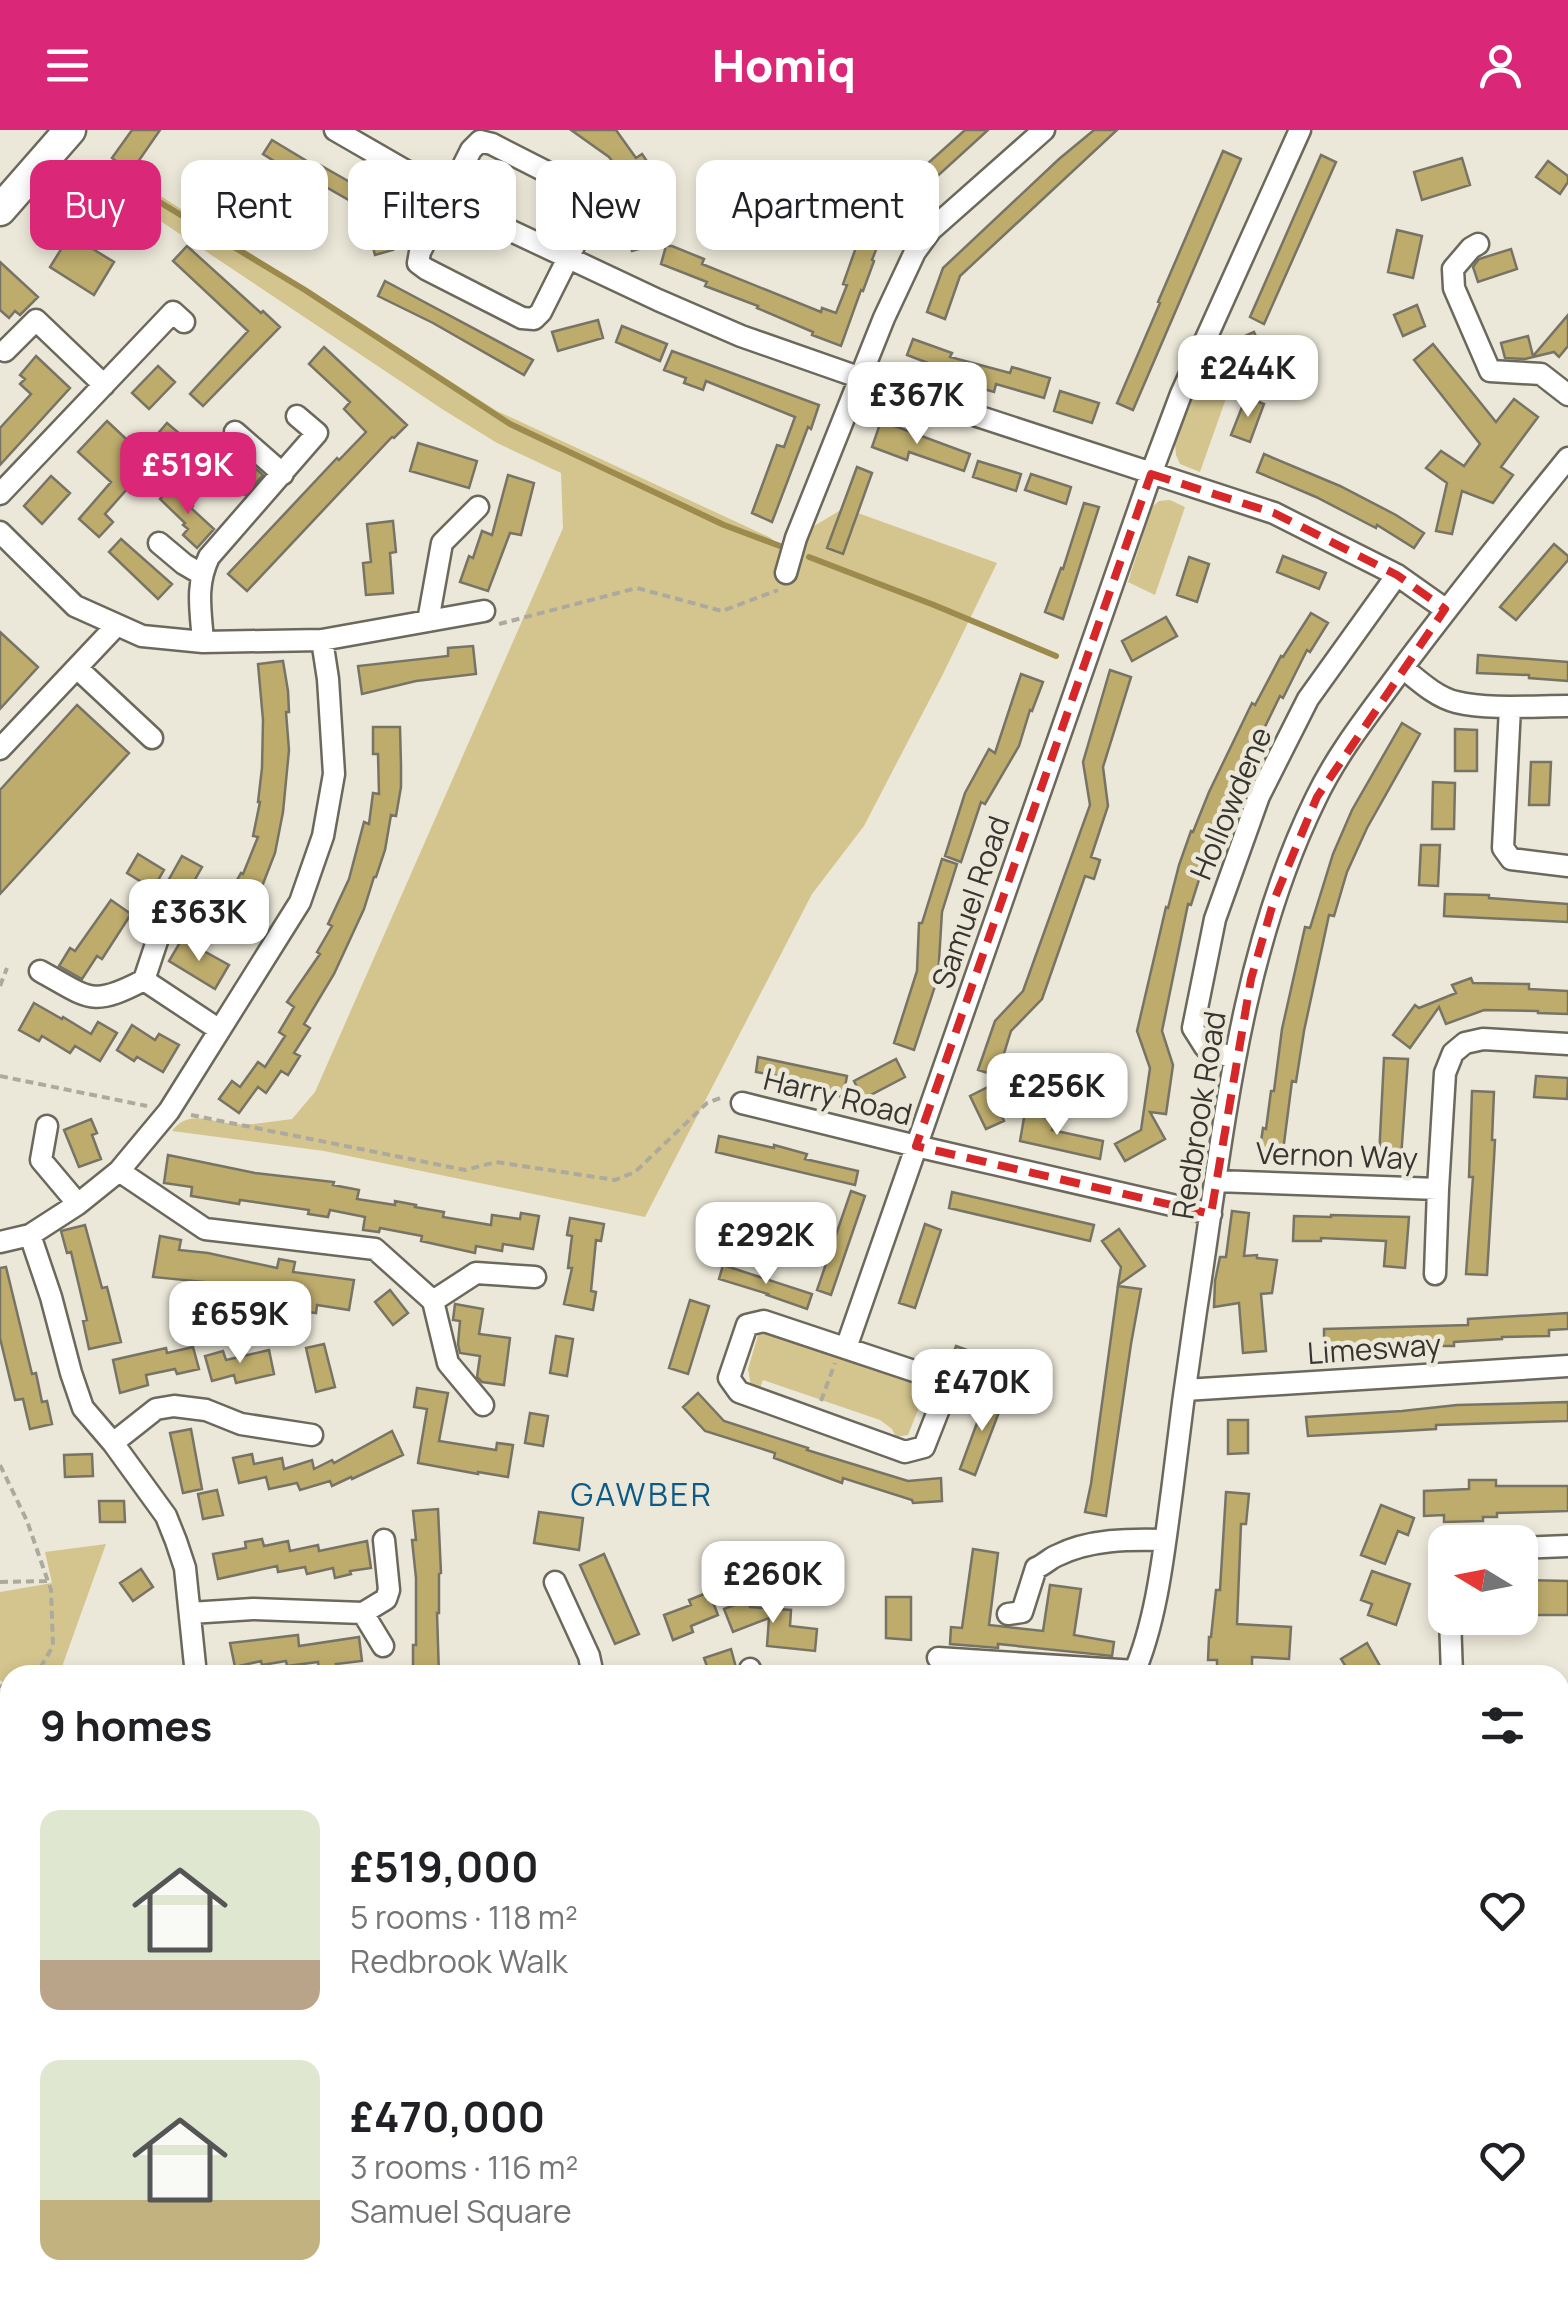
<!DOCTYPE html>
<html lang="en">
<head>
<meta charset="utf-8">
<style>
	:root { --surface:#fff; --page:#f6f6f6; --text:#202124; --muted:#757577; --accent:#db2777 }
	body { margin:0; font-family:Manrope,sans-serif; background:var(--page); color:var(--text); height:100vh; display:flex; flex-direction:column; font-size:38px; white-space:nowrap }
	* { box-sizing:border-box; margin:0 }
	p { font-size:32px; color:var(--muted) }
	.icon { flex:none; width:55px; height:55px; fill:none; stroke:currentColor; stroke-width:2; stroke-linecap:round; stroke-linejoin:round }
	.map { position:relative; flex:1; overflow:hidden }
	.details { position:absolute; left:0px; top:1535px; width:1570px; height:642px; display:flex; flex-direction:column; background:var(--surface); border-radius:30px 30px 0 0; box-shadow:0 5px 15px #0003 }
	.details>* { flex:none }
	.top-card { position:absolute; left:30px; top:30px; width:1000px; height:90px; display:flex; gap:20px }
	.needle { width:65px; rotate:280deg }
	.controls { position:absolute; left:1428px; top:1395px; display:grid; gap:20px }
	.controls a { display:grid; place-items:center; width:110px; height:110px; border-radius:20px; background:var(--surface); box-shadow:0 5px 15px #0003; font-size:50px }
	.price { position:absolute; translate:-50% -85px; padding:0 22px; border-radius:20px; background:#fff; color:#222; font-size:32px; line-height:65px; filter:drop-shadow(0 2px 5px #0008) }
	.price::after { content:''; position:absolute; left:50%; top:60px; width:30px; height:22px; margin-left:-15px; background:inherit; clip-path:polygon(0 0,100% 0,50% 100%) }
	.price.selected { background:var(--accent); color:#fff }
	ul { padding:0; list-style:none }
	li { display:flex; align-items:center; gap:30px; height:250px; padding:0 40px }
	li span { display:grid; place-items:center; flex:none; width:280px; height:200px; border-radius:20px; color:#555 }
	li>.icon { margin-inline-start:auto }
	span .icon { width:120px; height:120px; fill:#fffc; stroke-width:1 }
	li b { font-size:42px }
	h2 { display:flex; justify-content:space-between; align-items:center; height:120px; padding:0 40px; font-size:42px }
	.tag { padding:0 35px; border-radius:20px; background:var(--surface); box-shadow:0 5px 15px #0003; font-size:35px; line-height:90px }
	.tag.selected { background:var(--accent); color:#fff }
	header { display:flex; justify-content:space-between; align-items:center; height:130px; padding:0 40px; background:var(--accent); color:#fff; font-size:45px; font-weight:800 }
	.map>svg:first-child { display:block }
	.green { fill:#d4c58e }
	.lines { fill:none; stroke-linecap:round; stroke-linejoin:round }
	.stream { stroke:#9c8b4c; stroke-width:6 }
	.building { fill:#bdac6c; stroke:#777466; stroke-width:2.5 }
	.minor-casing { stroke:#6c695c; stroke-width:25 }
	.highway-casing { stroke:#6c695c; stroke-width:35 }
	.path { stroke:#aca99e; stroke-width:4; stroke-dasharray:8 5; stroke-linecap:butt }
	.minor { stroke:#fff; stroke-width:20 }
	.highway { stroke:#fff; stroke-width:30 }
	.marked { fill:none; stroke:#d62828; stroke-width:8; stroke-dasharray:20 12; stroke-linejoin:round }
	.labels { text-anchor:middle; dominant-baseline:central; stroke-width:9; stroke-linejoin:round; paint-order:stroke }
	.street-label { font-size:30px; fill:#373530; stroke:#ece8d9 }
	.neighbourhood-label { font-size:32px; letter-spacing:2.5px; fill:#0c5a87; stroke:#ece8d9 }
</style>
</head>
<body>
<header><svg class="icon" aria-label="menu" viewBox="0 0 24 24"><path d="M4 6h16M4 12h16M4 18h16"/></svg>Homiq<svg class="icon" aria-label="person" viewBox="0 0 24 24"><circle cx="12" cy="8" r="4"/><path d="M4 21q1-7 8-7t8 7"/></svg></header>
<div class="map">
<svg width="1568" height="2176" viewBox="0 0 1568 2176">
	<rect width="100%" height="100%" fill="#ece8d9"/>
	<path class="green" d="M120,40L497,281L769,407L781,416L844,378L997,433L943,544L864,696L812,764L645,1087L324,1021L172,1001C189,979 210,992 233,994C252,996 273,991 292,989L315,962L563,398L561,343L497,313L442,279L123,66L108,48Z
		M1200,244L1230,257L1200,342L1180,334L1176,325L1175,314Z
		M1170,370L1185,377L1155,465L1128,452L1152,377L1159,371Z
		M767,1200L928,1255L908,1305L896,1307L892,1299L880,1290L763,1250L759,1261L751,1256L748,1239L759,1202Z
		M106,1414L59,1545H10V1558L0,1550V1462L52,1453L45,1422Z
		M0,1576L10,1583V2168H216L210,2176H0Z
		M566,2168H779L786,2176H560Z"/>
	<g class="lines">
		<path class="stream" d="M113,44L305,160L510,294L724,395L780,416
			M809,427L934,475L1056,526"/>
	</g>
	<path class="building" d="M132,0H160L131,42L112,28Z
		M571,0H616L636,28L642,24L653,40L631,56L609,27Z
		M965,0H988L887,92L872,130L874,131L863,161L861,160L841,216L812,205L813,202L757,178L758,176L705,156L707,152L661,134L666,116H672L704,129L702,134L821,182L822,178L836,183L847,155L843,154L870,78L903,49L906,53Z
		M1094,0H1117L960,146L945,189L927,182L943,138L1059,29Z
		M272,10L310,33L301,48L263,24Z
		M1223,21L1241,29L1133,280L1117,273L1160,173L1158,172Z
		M1321,25L1336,32L1264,194L1250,187Z
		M1462,28L1470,55L1422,70L1414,42Z
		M1548,31L1568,46V52L1560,64L1536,47Z
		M320,35L362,59L354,73L312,49Z
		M636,69L650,116L632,121L619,73Z
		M380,74L393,120L375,125L363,79Z
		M1397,100L1422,106L1413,148L1388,142Z
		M70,105L114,132L94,165L50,137Z
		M187,116L261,183L263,181L280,197L203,276L190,264L248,201L173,131Z
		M1511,119L1517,139L1478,152L1473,137L1479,129Z
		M0,132L38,167L20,185L15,181L9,188L0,180Z
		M385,151L533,230L524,245L433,193L378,166Z
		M1417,175L1425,196L1403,206L1394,185Z
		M1568,185V216L1559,227L1554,222L1525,229L1505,228L1501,213L1528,206L1533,226Z
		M598,190L603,208L558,221L552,202Z
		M622,196L667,214L660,231L616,212Z
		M1254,202L1271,238L1253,247L1236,210Z
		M913,209L952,223L950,227L1010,243L1012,237L1050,248L1044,268L996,254L994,262L955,251L957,244L907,225Z
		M1433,214L1496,292L1514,269L1538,287L1501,337L1513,345L1493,373L1462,361L1452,404L1436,401L1447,353L1426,338L1441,321L1464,336L1480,314L1414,230Z
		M324,217L407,295L394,308L392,307L247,461L228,444L337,328L339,330L366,302L344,279L350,272L309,234Z
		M672,221L819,275L811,299L808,297L772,392L752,383L777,315L784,317L795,287L706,251L703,260L684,253L686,248L664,240Z
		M36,226L70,258L0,335V298L31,264L20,254L25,249L20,245Z
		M158,236L175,252L149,279L132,263Z
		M1060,261L1099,273L1092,293L1054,281Z
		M1246,267L1264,274L1250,312L1231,305Z
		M107,291L141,323L167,293L180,304L160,326L167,332L152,349L143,341L105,384L113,392L99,407L79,389L111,352L78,322Z
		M881,291L970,324L964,341L909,322L907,330L872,317Z
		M214,311L239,334L243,336L247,331L263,345L245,365L202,324Z
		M418,313L477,331L469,358L410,341Z
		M1264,324L1340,356L1396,385L1424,403L1414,418L1377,395L1376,398L1316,367L1257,342Z
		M978,331L1021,344L1016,361L973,347Z
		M857,337L872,343L843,424L827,418Z
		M1031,344L1071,357L1066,374L1025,360Z
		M508,345L534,353L521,405L510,403L488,461L460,452L469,426L473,428L482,401L492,405Z
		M51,346L70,363L42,394L24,376Z
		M172,356L193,376L191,378L214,399L197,418L183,405L188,399L183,395L185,393L160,369Z
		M1084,373L1099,377L1063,489L1045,482L1061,438L1063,439Z
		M393,391L396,422L390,423L393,463L366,465L363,433L371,432L367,394Z
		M121,409L172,454L158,469L109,422Z
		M1554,414L1568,426V430L1516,490L1500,477Z
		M1283,426L1326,443L1319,459L1277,442Z
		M1189,427L1209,434L1197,472L1177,465Z
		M1311,483L1328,493L1310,522L1307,520L1283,568L1280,566L1255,617L1252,615L1227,669L1230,670L1219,700L1215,699L1191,775L1188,774L1162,901L1173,935L1166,984L1150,982L1165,1009L1125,1031L1115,1014L1141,1000L1150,938L1137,901L1166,777L1168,778L1179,735L1191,701L1193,702L1209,662L1252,573L1255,575L1281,526L1283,527Z
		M1166,487L1177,506L1132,531L1122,511Z
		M0,502L38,537L0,579Z
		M473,516L476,544L416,551L362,564L358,536L448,526V518Z
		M1478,525L1568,532V551L1529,548V545L1477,543Z
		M283,531L288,561L289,582H286L289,620L283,682L275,723L261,759L238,799L220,788L236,764L231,761L241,743L243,744L258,707L253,706L260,672H258L262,638L263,590L258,534Z
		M1110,540L1131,547L1103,637L1108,676L1091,727L1100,730L1094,749L1085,746L1042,869L1011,901L997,946L978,940L995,891L1023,861L1090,675L1083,632Z
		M1021,544L1043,552L1032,581L1030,580L1019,616L985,674L981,672L961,732L945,726L965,663L989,619L995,623Z
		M77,575L129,623L0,764V660Z
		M1402,593L1420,604L1367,698L1347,742L1334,786L1329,785L1304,901L1296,952L1292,951L1282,1029L1259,1025L1263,998L1266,999L1271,961H1274L1282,899L1305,797L1310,798L1333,724L1352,680Z
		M373,597H400L401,635V657L396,686L391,685L385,720L376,747H374L364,779L334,844L304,894L310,898L294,923L300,926L288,945L281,941L266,963L258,957L239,983L219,969L232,951L240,957L258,932L265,937L285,906L279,902L294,877L287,872L320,824L317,822L332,796L328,794L349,749L364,692L369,694L373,663L379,664L378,624H373Z
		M1455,599L1477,600V641H1455Z
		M1531,632H1551L1549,675H1529Z
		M1433,652L1455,653L1454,699H1432Z
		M1421,715H1440L1438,756L1419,755Z
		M138,724L164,740L153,759L127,743Z
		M182,726L202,737L188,762L168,751Z
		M942,729L957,734L942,782L938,847L914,920L894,913L917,841L919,793H922Z
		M1445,764L1489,765V768L1568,774V792L1444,786Z
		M111,770L131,784L102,829L97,826L82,849L59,836L70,818L75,821Z
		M182,809L229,835L215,859L169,831Z
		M1471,848L1473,853L1529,854V859L1568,861V884L1538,883V881L1484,880L1446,894L1439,877L1410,918L1393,905L1415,875L1419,878L1456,863L1452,855Z
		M34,873L62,889L63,887L91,904L98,892L117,903L100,931L75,916L70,923L42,906L39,911L19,900Z
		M132,895L155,910L159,904L179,915L163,942L137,927L134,931L117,920Z
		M758,927L847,946L843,967L809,959L810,952L756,942Z
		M1384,928L1408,929L1401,1028L1379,1027Z
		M896,929L905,947L863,969L854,951Z
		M1536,946L1568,948L1567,969L1534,967Z
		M988,957L1004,991L986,999L970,966Z
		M1472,961L1494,962L1492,1010H1495L1494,1029L1487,1145L1466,1144L1473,1047H1469Z
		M1025,982L1055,990L1052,1000L1103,1011L1100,1029L1020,1011Z
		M91,989L97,1003L92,1005L101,1029L79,1037L64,1000Z
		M719,1006L774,1018V1015L807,1024L805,1029L858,1041L855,1055L716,1022Z
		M168,1025L255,1043L334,1052L333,1055L359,1060L357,1069L395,1075V1071L416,1075L415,1077L444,1082L443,1087L491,1095L492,1085L520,1089L521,1083L539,1086L533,1119L503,1114L502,1121L476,1116L475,1123L421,1111L422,1106L380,1098L379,1102L363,1100L365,1087L330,1080L328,1087L308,1084L309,1080L240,1070L239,1074L191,1066L192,1057L164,1053Z
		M851,1061L865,1066L831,1165L817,1160Z
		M952,1062L1094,1095L1090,1111L949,1078Z
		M1232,1081L1249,1083L1244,1126L1257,1125V1128L1277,1130L1272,1163L1261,1164L1266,1221L1243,1223L1239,1173L1214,1177L1215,1151L1220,1127H1226Z
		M1331,1085L1409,1087L1405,1138L1384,1136L1386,1111L1321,1108V1111H1293L1294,1086L1331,1087Z
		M570,1088L604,1094L601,1111L596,1110L591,1161L596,1162L593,1180L564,1174L572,1138H568L572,1106L567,1105Z
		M925,1094L941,1100L915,1178L899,1173Z
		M85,1095L102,1158L107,1157L121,1212L89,1219L83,1191L87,1190L71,1122L67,1123L61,1101Z
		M1119,1099L1145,1136L1118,1155L1121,1137L1102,1111Z
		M160,1106L181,1110L179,1120L208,1123L277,1138L279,1129L295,1132L293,1142L354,1150L349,1180L317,1175L316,1183L301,1181L303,1168L261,1160V1163L214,1155L215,1153L153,1147Z
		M723,1135L812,1164L807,1179L767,1165L768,1164L719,1149Z
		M6,1137L32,1244L36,1243L42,1272L47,1271L52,1294L30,1299L23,1269L15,1270L0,1208V1138Z
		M1118,1156L1141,1159L1131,1214L1106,1386L1085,1382L1091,1354Z
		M390,1160L408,1183L393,1195L375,1172Z
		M690,1170L709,1176L688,1244L669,1238Z
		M455,1174L483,1179L479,1204L510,1208L504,1255L482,1252L477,1247L480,1226L460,1223L458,1214L460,1191L453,1190Z
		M1568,1183V1199L1549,1200V1206L1502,1207V1209L1454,1212V1216H1410L1357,1220V1222H1324V1199L1468,1195V1189Z
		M556,1206L573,1209L567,1246L550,1243Z
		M324,1214L335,1257L316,1262L306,1218Z
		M956,1216L997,1231L991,1248L950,1232Z
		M193,1217L199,1239L177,1244L175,1239L146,1245L148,1255L120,1263L113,1230L166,1218L167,1223Z
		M269,1220L274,1244L236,1253L234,1245L212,1251L205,1226L223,1221L226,1230Z
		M417,1258L448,1263L439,1311L496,1320L497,1313L513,1315L508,1347L478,1342V1344L418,1333L427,1279L414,1277Z
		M698,1263L724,1291L808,1318L807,1320L833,1328L908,1351L941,1348L942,1371L913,1373L912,1370L843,1348L842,1353L774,1328L775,1323L705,1301L683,1277Z
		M988,1263L1004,1269L975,1345L960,1339Z
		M1568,1272V1291L1436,1295V1299L1403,1301L1308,1306L1306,1287L1402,1281L1457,1275Z
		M530,1283L548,1286L543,1316L525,1313Z
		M1228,1290H1248V1323L1228,1324Z
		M191,1299L202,1359L183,1363L170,1303Z
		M392,1301L403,1325L352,1349L351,1347L332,1356L330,1351L300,1360L297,1353L269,1359L266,1347L239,1353L233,1328L252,1324L254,1334L282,1328L284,1339L312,1330L314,1339L332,1330L334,1333Z
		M92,1324L93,1346L65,1347L64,1325Z
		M1469,1350H1496V1356H1568V1381L1497,1383V1387H1483V1391L1444,1392V1385L1424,1386V1361L1469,1359Z
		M217,1360L223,1385L203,1389L198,1364Z
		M1226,1362L1249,1364L1246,1394H1241L1237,1494L1291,1497L1289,1529L1252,1527V1538H1242V1545H1217V1530H1208L1209,1507H1211L1216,1460H1220Z
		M99,1371H124L125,1392H100Z
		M1381,1375L1414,1388L1408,1405L1398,1401L1385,1434L1361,1425Z
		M438,1379L441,1443L439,1444V1483H437L439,1545H413V1515H416V1448L412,1410H416L413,1381Z
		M539,1382L583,1388L579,1420L534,1413Z
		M262,1409L264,1416L288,1411L290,1421L318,1415L319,1421L367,1411L371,1438L350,1441L351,1444L335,1448L333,1438L307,1444L305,1437L278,1442L277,1436L218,1449L213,1424L246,1418L245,1412Z
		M973,1419L998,1423L989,1495L1043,1501L1050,1455L1081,1459L1074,1505L1114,1512L1112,1526L998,1514V1518L950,1514L951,1497L962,1498Z
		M604,1424L639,1504L615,1514L580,1435Z
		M141,1439L153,1457L133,1471L120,1453Z
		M1372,1441L1410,1454L1396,1495L1368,1485L1372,1474L1361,1470Z
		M1520,1450L1568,1451V1485H1520Z
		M709,1462L718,1485L691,1496L693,1502L673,1510L664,1485L691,1475L689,1470Z
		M886,1467H911V1510L886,1508Z
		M747,1470L750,1477L791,1480L790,1496L817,1499L815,1521L767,1516L769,1488L733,1502L724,1479Z
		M298,1505L299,1516L359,1507L362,1531L336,1534L337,1538L319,1541L318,1532L287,1536L286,1531L262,1535L261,1531L235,1537L230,1513Z
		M1367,1513L1380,1536L1364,1545H1351L1341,1529Z
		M731,1519L738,1545H710L704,1528Z"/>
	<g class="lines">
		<g class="minor-casing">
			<path id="minor" d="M335,0L505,98L658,170L741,206L861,248L1274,383L1397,445L1445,479
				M480,11L492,14L584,61L593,69L592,80L541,182L534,189L522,188L426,139L418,133L420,122L471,20Z
				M1478,114L1471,118L1453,139L1454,158L1490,241L1541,244L1568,265
				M5,221L36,190L104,255
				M235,302L283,344
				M0,364L173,182L184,192
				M0,402L75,476L142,506L203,512L322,510L484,481
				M159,413L184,434L201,444
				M786,443L796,408L884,188L915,122L931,100L1044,0
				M428,491L442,413L478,377
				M203,512C201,481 195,456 209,427L317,303L297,286
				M77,538L152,608
				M1403,538C1419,551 1436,567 1456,572C1489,580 1534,576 1568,576
				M1510,577L1503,718L1511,729L1568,736
				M0,619L117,495
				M40,841C89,868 91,878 144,850L218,899
				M144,850L165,787
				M1235,929L1205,917L1193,898L1215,789L1259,666L1308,569L1397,445
				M742,973L916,1016L1211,1084
				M47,996L41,1030L78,1074
				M119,1041L205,1099L375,1119L433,1171L448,1233L483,1275
				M1216,1051L1438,1059L1445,943L1453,923L1465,913L1483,909L1568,914
				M30,1105L51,1167L71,1243L83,1278L113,1313L166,1386L176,1411L185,1438L196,1545
				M0,1112L30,1105L78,1074L119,1041L169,981L300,772L323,706L334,644L328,549L322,510
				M1435,1144L1438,1059
				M433,1171L476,1143L535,1147
				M764,1191L932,1247L944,1266L924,1317L905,1322L739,1262L729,1248L747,1195Z
				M846,1218L1151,344L1181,264L1300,0
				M1185,1260L1568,1236
				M113,1313L156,1279L174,1276L206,1280L241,1294L312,1305
				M1520,1418L1568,1416
				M555,1452L589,1526L593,1545
				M190,1483L253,1479L363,1483L386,1469L389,1460L384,1410
				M363,1483L383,1516
				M1008,1484L1022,1482L1036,1438C1044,1435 1049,1429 1056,1426C1089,1409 1130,1409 1165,1410
				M1450,1488L1452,1545
				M938,1528L1135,1541
				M750,1539L752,1545
				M1133,1545C1157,1491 1164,1420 1172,1361C1179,1301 1187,1241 1196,1181C1223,1008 1238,827 1316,668C1339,620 1373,579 1404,536C1457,465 1512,397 1568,328
				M1560,1651L1568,1653
				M1560,1782H1565
				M1560,2149H1568
				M508,2176L513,2168
				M1012,2176L1030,2168
				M1072,2176L1073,2168"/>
		</g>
		<g class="highway-casing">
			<path id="highway" d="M0,80L70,0"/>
		</g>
		<path class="path" d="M499,494L637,458L722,481L778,460
			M0,856L7,838
			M0,946L147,976
			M191,985L465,1040L496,1032L615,1050L635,1042L707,973L723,967
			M821,1271L835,1233
			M0,1335L27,1391L51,1460L53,1516L36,1545
			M0,1452L48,1451
			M0,1555L10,1563"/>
		<use href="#minor" class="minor"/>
		<use href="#highway" class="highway"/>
	</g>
	<path class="marked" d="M1151,344L1274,383L1397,445L1445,479L1317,667L1274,770L1251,849L1211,1084L916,1016Z"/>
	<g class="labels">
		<g class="street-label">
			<text transform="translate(1230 673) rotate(-67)">Hollowdene</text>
			<text transform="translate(970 772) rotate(-71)">Samuel Road</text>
			<text transform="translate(838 966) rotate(14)">Harry Road</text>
			<text transform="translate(1198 985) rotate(-81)">Redbrook Road</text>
			<text transform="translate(1337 1025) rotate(2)">Vernon Way</text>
			<text transform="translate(1374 1218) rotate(-4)">Limesway</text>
		</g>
		<g class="neighbourhood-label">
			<text x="642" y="1364">GAWBER</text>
		</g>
	</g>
</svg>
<div class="controls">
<a><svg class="needle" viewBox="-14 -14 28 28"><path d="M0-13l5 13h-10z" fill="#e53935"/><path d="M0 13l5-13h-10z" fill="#757577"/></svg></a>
</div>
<b class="price" style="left:1248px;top:290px">£244K</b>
<b class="price" style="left:917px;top:317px">£367K</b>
<b class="price selected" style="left:188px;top:387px">£519K</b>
<b class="price" style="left:199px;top:834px">£363K</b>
<b class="price" style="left:1057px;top:1008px">£256K</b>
<b class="price" style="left:766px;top:1157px">£292K</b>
<b class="price" style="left:240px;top:1236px">£659K</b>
<b class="price" style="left:982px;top:1304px">£470K</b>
<b class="price" style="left:773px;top:1496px">£260K</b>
<div class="top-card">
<a class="tag selected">Buy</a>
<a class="tag">Rent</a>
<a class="tag">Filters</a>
<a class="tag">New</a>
<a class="tag">Apartment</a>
</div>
<section class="details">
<h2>9 homes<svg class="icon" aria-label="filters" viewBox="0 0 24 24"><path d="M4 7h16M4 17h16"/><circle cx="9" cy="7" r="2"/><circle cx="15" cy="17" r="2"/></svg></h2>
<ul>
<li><span style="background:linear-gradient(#dfe7d0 75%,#b9a48a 0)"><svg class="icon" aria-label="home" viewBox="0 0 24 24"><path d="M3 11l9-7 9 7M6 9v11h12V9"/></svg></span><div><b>£519,000</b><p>5 rooms · 118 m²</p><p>Redbrook Walk</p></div><svg class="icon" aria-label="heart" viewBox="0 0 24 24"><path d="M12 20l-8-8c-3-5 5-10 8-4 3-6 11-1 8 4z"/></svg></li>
<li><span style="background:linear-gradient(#dfe7d0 70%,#c2b280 0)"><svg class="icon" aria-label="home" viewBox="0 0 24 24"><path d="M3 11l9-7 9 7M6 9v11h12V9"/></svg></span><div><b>£470,000</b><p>3 rooms · 116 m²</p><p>Samuel Square</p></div><svg class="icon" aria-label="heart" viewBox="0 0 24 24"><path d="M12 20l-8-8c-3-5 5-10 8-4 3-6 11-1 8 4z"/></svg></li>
</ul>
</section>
</div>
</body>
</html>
